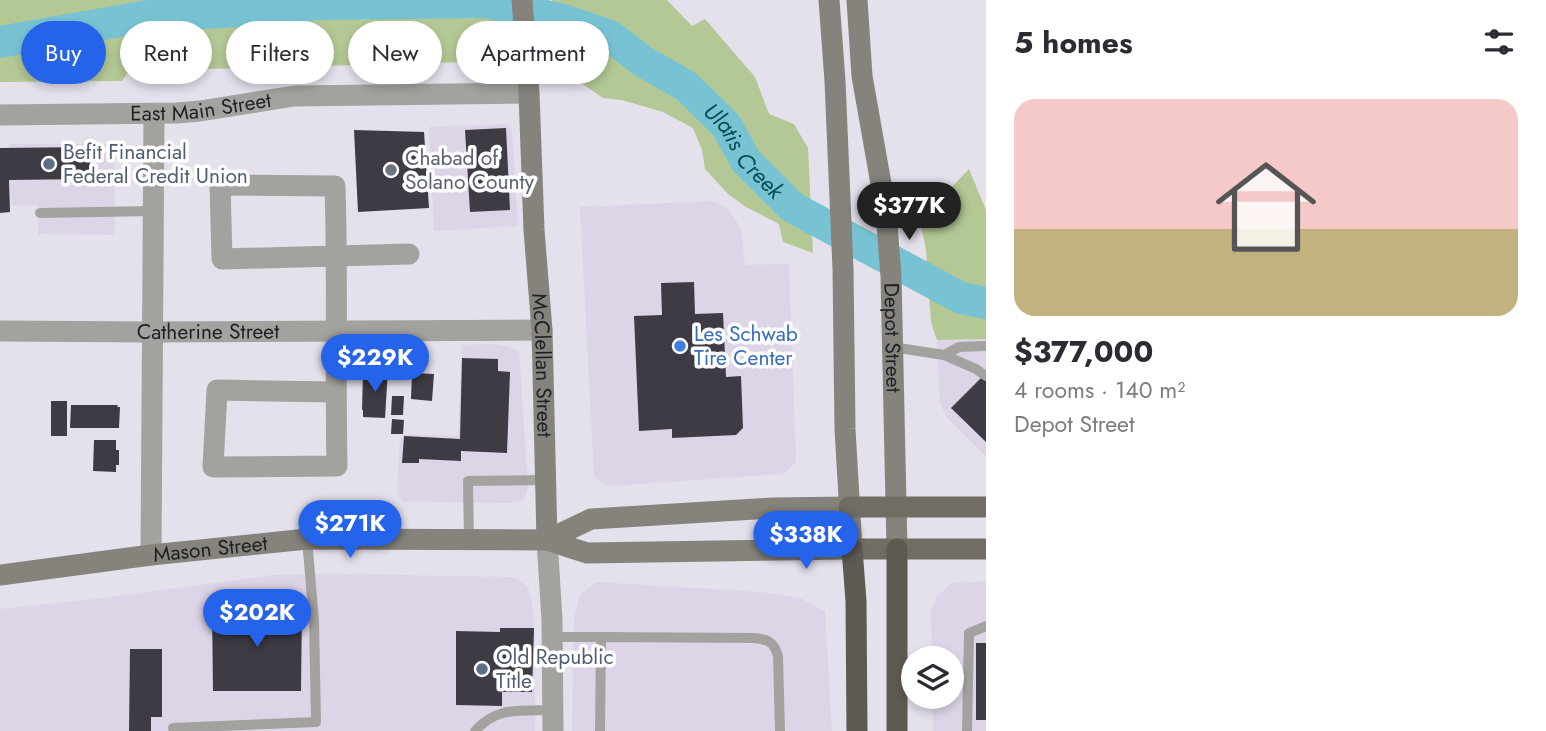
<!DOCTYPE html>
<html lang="en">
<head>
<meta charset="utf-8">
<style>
	:root { --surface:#fff; --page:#f2f2f3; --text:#2b2b33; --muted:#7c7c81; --line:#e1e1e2; --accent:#2563eb }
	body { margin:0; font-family:Jost,sans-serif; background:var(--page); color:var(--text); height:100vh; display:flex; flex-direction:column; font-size:26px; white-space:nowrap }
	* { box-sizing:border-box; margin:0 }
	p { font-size:23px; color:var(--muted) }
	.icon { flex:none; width:38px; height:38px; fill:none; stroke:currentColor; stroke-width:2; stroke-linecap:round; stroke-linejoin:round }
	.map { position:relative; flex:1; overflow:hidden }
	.panel { display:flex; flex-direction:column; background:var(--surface); width:560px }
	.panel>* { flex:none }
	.hud { position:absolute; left:21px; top:21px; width:665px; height:63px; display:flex; gap:14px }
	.fabs { position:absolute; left:901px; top:646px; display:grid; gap:14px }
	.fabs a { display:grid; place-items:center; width:63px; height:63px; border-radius:50%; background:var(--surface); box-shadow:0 4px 10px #0003; font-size:35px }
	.price { position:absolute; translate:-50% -60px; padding:0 16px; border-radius:24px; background:var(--accent); color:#fff; font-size:23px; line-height:46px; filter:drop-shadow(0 2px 4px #0008) }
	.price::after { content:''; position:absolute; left:50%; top:42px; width:21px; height:16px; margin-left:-10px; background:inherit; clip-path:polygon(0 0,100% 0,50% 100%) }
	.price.selected { background:#222; color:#fff }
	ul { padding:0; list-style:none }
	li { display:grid; align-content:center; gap:14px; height:371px; padding:0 28px }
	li+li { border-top:2px solid var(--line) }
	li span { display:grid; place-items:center; height:217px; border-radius:21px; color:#555 }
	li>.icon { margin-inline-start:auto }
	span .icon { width:126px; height:126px; fill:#fffc; stroke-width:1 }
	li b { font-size:30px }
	h2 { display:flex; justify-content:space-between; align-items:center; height:84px; padding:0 28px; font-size:30px }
	.pill { padding:0 24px; border-radius:32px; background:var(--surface); box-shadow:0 4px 10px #0003; font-size:24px; line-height:63px }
	.pill.selected { background:var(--accent); color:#fff }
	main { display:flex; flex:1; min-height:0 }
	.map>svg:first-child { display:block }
	.commercial { fill:#ded4e8 }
	.green { fill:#b3c894 }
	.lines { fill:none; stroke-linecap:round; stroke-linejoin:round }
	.river { stroke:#77c3d3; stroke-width:32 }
	.building { fill:#3e3b45 }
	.lane { stroke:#a4a29e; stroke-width:10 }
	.street { stroke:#a4a29e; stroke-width:21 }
	.secondary { stroke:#86837c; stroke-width:21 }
	.primary { stroke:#716d65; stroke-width:21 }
	.highway { stroke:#5e5a51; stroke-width:21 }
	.service-dot { fill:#5c6f8a; stroke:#fff; stroke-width:2.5 }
	.worship-dot { fill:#6b7280; stroke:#fff; stroke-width:2.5 }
	.shop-dot { fill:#3f7fe0; stroke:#fff; stroke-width:2.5 }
	.labels { text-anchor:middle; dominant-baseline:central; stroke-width:7; stroke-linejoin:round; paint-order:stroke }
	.street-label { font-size:21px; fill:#201f23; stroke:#fff }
	.service-label { font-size:21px; fill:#4e5e75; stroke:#fff; text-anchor:start }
	.worship-label { font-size:21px; fill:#5b616d; stroke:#fff; text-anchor:start }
	.shop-label { font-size:21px; fill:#366cbe; stroke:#fff; text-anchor:start }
	.water-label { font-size:23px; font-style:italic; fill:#064d58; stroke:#fff }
</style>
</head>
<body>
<main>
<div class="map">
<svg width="986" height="731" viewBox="0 0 986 731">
	<rect width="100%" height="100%" fill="#e4e0ec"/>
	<path class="commercial" d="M507,124L512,130L518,226L434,231L429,127Z
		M9,144H106L114,151L115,232L114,235L38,234V206L12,205L9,180Z
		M711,201L729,209L741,229L745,265L789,264L796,461L784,474L608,486L594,477L580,207Z
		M986,339V457L947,418L940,403L937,340Z
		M496,344L519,350L528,487L524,500L510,503L403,502L397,493L400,438L405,434L458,436L462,345Z
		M347,574L511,577L522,582L528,587L532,602L535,636V731H0V609L96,599L272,575Z
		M986,581V731H933V697L952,696V658H932L931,610L937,596L952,583Z
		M597,582L760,592L800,598L825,611L832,731H572L574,618L580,595Z"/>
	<path class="green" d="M0,0H501L505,61L137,71L128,72L122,81L0,82Z
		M552,0H667L692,26L705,19L755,77L769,114L794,124L808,148L813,253L783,242L779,224L746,207L728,194L705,169L702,150L693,128L663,112L622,100L603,98L556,66Z
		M969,169L986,210V339L937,340L931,322L926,250L920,220Z"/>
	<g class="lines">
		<path class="river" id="s1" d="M0,42L148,16L222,12L320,4L485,2L563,20L610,36L644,62L686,86L726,125L746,161L792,207L961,298L986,303"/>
	</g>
	<path class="building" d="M506,128L510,210L470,212L465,130Z
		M354,130L424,132L429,208L358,212Z
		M90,147V179L9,180L10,212L0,213V148Z
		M694,282L695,314L723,313L726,377L741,376L743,428L736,435L672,438V429L639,431L634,316L662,315L661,283Z
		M462,358L498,359V371L510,372L507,453L461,451V461L419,459V463H402L404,436L460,439Z
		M374,369H388L385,418L363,417V410H362L363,373H374Z
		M412,373L434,374L432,401L411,399Z
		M982,377L986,381V442L951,408Z
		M392,396H404L403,415H391Z
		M51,401H67V436H51Z
		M71,405H118L117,407H120L119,428H70Z
		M392,419L404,420L403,434H391Z
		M94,440H116V450H119V465H116V472L93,471Z
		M212,607H302L301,691H213Z
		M500,628H534L532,692H502V706L456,705V631L500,632Z
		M976,643H986V720H976Z
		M130,649H162V717H151V731H129Z"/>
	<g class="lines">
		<path class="lane" d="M40,213L154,211
			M892,347L944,355L976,369L986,376
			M944,355L959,347L986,346
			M469,540L468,481L545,480
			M552,637H601
			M173,728L316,722L314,621L307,539
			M475,731C497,706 521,711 553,710
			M600,731L601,637L753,638C768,639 774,642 778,656L780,731
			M967,731L969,633L986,626"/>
		<g class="street">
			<path id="s2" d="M0,115L177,113L200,111L294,96L529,93"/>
			<path id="s3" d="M0,331L154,332L542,330"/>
			<path d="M335,392L217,390L213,467L337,466C335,372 338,279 335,186L220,185L222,259L409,254"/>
			<path d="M547,540L552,620L553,731"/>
			<path d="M151,555L154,114"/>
		</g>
		<g class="secondary">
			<path id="s4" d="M522,0L529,93L534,230L542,330L547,540"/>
			<path id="s5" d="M857,0L862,76L886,212L891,276L897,549"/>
			<path d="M547,540L591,519L773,508L849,507"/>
			<path id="s6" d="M0,575L151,555L307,539L547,540L587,553L852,549L845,429L843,269L835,81L829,0"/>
		</g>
		<path class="primary" d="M849,507H986
			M852,549H986"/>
		<path class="highway" d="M852,549L856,601L857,731
			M897,549V731"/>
	</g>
	<g class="service-dot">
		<circle cx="49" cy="164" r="7"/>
		<circle cx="482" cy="669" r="7"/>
	</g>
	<circle class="worship-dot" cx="391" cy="170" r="7"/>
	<circle class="shop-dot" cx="680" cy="346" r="7"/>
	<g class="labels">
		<g class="street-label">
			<text stroke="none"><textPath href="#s2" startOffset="201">East Main Street</textPath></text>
			<text stroke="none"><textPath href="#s3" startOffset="208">Catherine Street</textPath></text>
			<text stroke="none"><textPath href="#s5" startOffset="340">Depot Street</textPath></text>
			<text stroke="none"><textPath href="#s4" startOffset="366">McClellan Street</textPath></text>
			<text stroke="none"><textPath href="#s6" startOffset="212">Mason Street</textPath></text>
		</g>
		<g class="service-label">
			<text x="63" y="152">Befit Financial<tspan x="63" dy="24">Federal Credit Union</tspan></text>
			<text x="496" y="657">Old Republic<tspan x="496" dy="24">Title</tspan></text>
		</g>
		<g class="worship-label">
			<text x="405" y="158">Chabad of<tspan x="405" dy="24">Solano County</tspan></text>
		</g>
		<g class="shop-label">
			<text x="694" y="334">Les Schwab<tspan x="694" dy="24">Tire Center</tspan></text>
		</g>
		<g class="water-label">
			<text stroke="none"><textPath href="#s1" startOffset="796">Ulatis Creek</textPath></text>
		</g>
	</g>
</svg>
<div class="fabs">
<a><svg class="icon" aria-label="layers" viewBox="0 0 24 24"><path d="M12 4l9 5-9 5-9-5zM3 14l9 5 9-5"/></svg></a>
</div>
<b class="price selected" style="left:909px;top:242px">$377K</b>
<b class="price" style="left:375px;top:394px">$229K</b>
<b class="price" style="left:350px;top:560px">$271K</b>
<b class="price" style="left:806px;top:571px">$338K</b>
<b class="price" style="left:257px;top:649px">$202K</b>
<div class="hud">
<a class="pill selected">Buy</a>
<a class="pill">Rent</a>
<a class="pill">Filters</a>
<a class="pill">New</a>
<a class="pill">Apartment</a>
</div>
</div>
<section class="panel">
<h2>5 homes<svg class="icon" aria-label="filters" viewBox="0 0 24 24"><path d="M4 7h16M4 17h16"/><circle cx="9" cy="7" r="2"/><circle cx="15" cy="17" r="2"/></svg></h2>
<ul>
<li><span style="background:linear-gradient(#f6c9c9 60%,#c2b280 0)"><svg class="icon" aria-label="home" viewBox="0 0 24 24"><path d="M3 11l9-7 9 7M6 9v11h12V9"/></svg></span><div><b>$377,000</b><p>4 rooms · 140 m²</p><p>Depot Street</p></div></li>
</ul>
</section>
</main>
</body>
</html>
